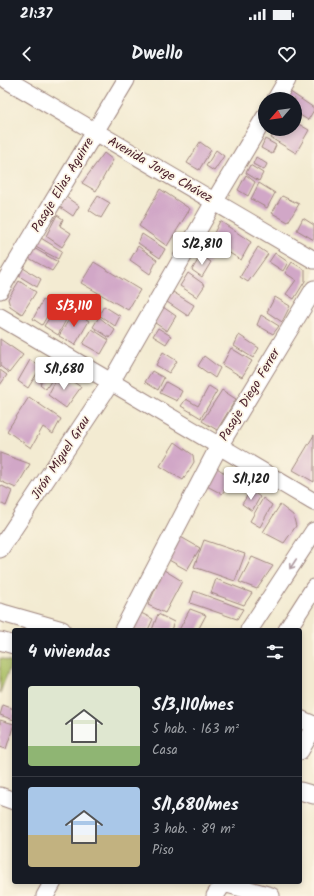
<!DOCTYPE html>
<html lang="es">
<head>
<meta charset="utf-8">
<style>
	:root { --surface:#171b24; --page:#20242c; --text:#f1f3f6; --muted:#9ea1a6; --line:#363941; --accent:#d93025 }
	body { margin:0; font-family:Kalam,sans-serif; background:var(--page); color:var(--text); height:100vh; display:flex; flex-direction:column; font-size:15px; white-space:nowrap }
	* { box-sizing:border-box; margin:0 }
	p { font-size:13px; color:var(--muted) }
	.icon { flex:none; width:22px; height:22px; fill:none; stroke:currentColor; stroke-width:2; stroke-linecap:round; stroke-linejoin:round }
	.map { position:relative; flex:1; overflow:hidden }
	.sheet { position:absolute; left:12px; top:548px; width:290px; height:256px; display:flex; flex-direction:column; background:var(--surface); border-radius:4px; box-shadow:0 2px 6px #0003 }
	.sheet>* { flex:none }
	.needle { width:26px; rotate:242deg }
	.controls { position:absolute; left:258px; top:12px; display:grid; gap:8px }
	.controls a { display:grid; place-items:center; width:44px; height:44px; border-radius:50%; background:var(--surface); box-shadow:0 2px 6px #0003; font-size:20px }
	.price { position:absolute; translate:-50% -34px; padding:0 9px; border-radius:4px; background:#fff; color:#222; font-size:13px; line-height:26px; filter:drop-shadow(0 1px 2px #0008) }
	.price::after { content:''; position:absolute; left:50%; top:24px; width:12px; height:9px; margin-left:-6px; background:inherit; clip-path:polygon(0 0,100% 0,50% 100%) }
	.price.on { background:var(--accent); color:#fff }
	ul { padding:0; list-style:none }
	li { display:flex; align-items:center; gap:12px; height:100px; padding:0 16px }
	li+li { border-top:1px solid var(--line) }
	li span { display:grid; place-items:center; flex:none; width:112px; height:80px; border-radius:4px; color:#555 }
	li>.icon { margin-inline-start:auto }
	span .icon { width:48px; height:48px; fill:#fffc; stroke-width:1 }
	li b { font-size:17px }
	h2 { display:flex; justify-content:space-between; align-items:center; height:48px; padding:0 16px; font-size:17px }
	.status { display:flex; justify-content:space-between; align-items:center; height:28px; padding:0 20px; background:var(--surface); direction:ltr }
	.status svg { height:11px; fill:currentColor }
	header { display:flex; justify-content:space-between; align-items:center; height:52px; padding:0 16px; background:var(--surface); font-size:18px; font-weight:700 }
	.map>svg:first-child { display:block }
	.green { fill:#a8bd62; stroke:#796e46 }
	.building { fill:#d1a7c7 }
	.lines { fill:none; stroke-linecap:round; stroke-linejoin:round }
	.minor-casing { stroke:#9e857e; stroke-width:19 }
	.minor { stroke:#fff; stroke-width:17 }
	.oneway { stroke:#ae9aa0 }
	.labels { text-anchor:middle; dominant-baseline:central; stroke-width:3.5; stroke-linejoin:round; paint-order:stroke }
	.street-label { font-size:13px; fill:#4a1f2b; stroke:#fcf5e5 }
</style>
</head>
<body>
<div class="status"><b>21:37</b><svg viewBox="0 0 49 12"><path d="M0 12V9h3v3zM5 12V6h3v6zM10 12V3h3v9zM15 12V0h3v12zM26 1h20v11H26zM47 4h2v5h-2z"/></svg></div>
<header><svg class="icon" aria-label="back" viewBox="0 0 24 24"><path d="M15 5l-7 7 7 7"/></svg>Dwello<svg class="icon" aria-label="heart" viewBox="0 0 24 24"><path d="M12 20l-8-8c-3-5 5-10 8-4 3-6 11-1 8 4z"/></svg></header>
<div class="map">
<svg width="314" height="816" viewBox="0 0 314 816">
	<rect width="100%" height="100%" fill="#fcf5e5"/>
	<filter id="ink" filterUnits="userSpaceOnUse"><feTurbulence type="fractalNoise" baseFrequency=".025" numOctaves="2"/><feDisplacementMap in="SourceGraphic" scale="8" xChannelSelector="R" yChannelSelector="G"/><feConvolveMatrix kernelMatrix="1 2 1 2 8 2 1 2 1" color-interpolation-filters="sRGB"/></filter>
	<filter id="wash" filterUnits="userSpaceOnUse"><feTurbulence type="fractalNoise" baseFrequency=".012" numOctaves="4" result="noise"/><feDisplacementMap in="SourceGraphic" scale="16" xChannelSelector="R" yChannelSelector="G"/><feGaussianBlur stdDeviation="0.9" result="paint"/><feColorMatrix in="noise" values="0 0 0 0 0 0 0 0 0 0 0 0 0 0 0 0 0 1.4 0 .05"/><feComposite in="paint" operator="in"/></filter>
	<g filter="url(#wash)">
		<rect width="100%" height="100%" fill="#f3ebd2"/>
		<path class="green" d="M0,578L12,582L0,613Z"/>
		<g id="blocks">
			<path class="building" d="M286,9L314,28V30L308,40L295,32V19H280Z
				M295,42L309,50L296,73L271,58L276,49H295Z
				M265,59L276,65L272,74L261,68Z
				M200,62L211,70L199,90L187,83Z
				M216,70L224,76L214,91L206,86Z
				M104,73L113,80L96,111L82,103Z
				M256,77L267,84L264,90L253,84Z
				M250,85L263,93L259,101L246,93Z
				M246,95L255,102L248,116L238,110Z
				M259,103L275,113L267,128L251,119Z
				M160,109L190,129L167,166L139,146Z
				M98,116L110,123L101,138L89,130Z
				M282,116L299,124L288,142L272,133Z
				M66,117L79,126L73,136L60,127Z
				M57,135L63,139L60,146L71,153L62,167L46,156Z
				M303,138L314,145V160L297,150Z
				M220,141L251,162L241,180L210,161Z
				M142,154L165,169L160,178L138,163Z
				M36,155L62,171L58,179L32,165Z
				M138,166L157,180L150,194L130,180Z
				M32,167L58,182L52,191L27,177Z
				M258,167L268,174L248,202L240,197Z
				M275,173L288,182L283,191L269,182Z
				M201,175L211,182L202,197L192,190Z
				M94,182L140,210L128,230L81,203Z
				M292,182L305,190V201L294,219L286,214L296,200L285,193Z
				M23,188L41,199L37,207L19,196Z
				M188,193L205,205L197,217L180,206Z
				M19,201L36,212L22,234L10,226L8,219Z
				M173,212L194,225L188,236L167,222Z
				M275,217L290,226L282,242L267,232Z
				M43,220L53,226L42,245L33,239Z
				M104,226L120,236L115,246L99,235Z
				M163,227L176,236L167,251L155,243Z
				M55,229L67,238L58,255L44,246Z
				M74,231L89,241L75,265L59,256Z
				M261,235L279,246L273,254L257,245Z
				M99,237L115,250L110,258L93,247Z
				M158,248L171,256L166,264L153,256Z
				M92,249L109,260L101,274L83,264Z
				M239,255L259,268L253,278L234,266Z
				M0,259L23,275L9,293L0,286Z
				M231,268L252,281L242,297L222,285Z
				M163,272L177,281L169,293L156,285Z
				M204,276L220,288L215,298L198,286Z
				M30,280L41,287L28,308L18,301Z
				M50,288L56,293L46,309L40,304Z
				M0,290L7,295L0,305Z
				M152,291L164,298L158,310L145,302Z
				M60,293L81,307L66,328L48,315Z
				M166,302L182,311L177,321L160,313Z
				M209,306L217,311L201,338L181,326L186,319L198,326Z
				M222,310L236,319L217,350L202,341Z
				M29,317L61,339L53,354L43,347L31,368L7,351Z
				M314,355V402L293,390Z
				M175,362L193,375L194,382L183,400L160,386Z
				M0,373L30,384L16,408L0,401Z
				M214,386L232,398L222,414L205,405Z
				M0,405L12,411L6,426L0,423Z
				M251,410L260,417L252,431L242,424Z
				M263,418L272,425L260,447L250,441Z
				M280,425L293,435L296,446L284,463L263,452Z
				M179,456L200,468L187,490L167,479Z
				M204,460L245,474L235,501L194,487Z
				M252,477L273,486L257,509L239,502Z
				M164,490L182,501L165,533L148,525Z
				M216,499L252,513L244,525L211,513Z
				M194,511L243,529L237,539L190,523Z
				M190,529L206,535L198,550H179Z
				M135,530L153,539L148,550H128Z
				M158,534L174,542L171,550H152Z
				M3,625L14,629V640L0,635Z
				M0,640L14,644L6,669L0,667Z"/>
		</g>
	</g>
	<g filter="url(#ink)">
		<use href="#blocks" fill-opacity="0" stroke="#9e857e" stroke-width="1"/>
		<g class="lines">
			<g class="minor-casing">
				<path id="minor" d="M7,0L314,180
					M276,19L287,0
					M0,210L126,0
					M0,237L111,302L314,422
					M0,469L111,302L214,122L265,37
					M0,532L6,534L62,550
					M123,550L219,366L314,209
					M249,550L314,451
					M287,550L314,508
					M0,561L14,565
					M300,639L314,645
					M300,671L314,647
					M300,711L314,715
					M0,716L14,721
					M220,802L271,816
					M45,816L53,802
					M215,816L224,802"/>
			</g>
			<use href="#minor" class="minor"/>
		</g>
		<defs><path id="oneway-shaft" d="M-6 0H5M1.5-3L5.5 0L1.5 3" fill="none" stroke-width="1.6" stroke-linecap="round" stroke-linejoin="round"/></defs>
		<use class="oneway" href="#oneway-shaft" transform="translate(293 484) rotate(123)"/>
	</g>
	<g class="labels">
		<g class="street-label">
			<text transform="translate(160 90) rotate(30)">Avenida Jorge Chávez</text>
			<text transform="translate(63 105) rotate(-59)">Pasaje Elias Aguirre</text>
			<text transform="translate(250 315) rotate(-59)">Pasaje Diego Ferrer</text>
			<text transform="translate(61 378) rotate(-57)">Jirón Miguel Grau</text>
		</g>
	</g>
</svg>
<div class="controls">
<a><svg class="needle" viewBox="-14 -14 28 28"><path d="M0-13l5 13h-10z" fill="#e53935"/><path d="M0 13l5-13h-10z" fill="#9ea1a6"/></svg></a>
</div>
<b class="price" style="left:202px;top:186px">S/2,810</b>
<b class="price on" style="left:74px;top:248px">S/3,110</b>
<b class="price" style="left:64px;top:311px">S/1,680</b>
<b class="price" style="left:251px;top:421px">S/1,120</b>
<section class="sheet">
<h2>4 viviendas<svg class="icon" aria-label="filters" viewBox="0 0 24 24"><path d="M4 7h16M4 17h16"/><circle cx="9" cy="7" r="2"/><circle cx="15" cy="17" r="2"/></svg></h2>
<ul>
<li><span style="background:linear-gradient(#dfe7d0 75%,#8fb573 0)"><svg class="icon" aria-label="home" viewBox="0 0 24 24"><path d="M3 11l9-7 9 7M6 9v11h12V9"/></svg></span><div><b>S/3,110/mes</b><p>5 hab. · 163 m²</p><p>Casa</p></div></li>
<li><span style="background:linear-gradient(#a9c7e8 60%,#c2b280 0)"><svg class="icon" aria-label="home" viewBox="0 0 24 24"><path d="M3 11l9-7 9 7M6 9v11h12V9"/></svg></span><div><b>S/1,680/mes</b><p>3 hab. · 89 m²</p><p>Piso</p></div></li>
</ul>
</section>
</div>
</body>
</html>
